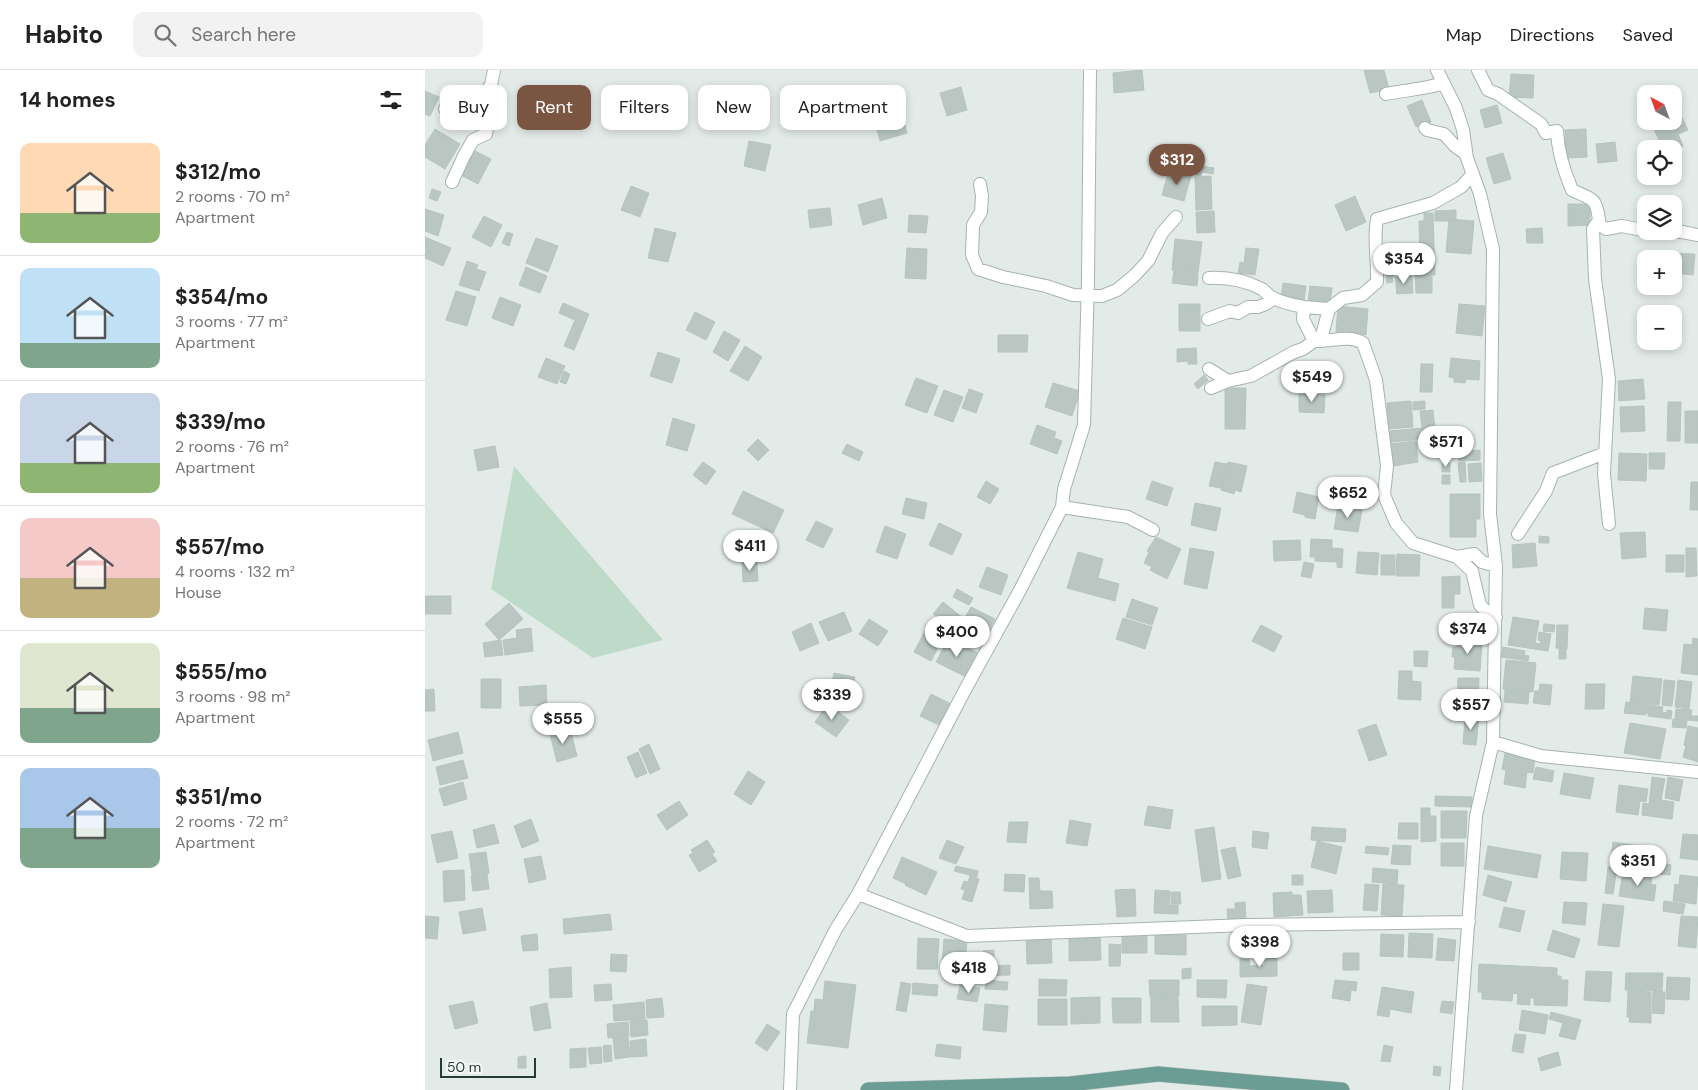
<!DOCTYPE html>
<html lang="en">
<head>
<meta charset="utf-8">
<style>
	:root { --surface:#fff; --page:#f2f2f2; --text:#222; --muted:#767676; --line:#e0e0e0; --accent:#7a5542 }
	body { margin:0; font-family:"DM Sans",sans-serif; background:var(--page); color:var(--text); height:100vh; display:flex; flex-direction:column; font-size:19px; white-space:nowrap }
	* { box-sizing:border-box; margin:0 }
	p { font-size:16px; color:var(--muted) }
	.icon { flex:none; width:28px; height:28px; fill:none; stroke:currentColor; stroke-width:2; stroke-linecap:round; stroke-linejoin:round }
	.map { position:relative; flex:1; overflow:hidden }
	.sheet { display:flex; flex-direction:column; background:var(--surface); width:425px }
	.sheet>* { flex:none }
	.top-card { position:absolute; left:15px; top:15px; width:475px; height:45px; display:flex; gap:10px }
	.needle { width:32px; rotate:319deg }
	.buttons { position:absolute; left:1212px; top:15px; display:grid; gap:10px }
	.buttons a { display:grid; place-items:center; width:45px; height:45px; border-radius:10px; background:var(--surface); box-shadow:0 2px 8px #0003; font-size:25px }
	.scale { position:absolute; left:15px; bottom:12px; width:96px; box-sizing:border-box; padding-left:5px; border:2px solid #243b37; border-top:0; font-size:14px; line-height:18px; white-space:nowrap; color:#243b37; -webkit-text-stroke:4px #f3f8f6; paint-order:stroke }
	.price { position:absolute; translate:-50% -42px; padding:0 11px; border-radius:18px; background:#fff; color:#222; font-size:16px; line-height:32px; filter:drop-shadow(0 1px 2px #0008) }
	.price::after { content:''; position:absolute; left:50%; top:30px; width:15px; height:11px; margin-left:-8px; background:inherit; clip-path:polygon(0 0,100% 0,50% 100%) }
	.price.active { background:var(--accent); color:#fff }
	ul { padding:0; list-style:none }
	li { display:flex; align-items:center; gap:15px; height:125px; padding:0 20px }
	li+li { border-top:1px solid var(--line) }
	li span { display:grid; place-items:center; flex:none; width:140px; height:100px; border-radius:10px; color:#555 }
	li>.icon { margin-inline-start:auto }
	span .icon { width:60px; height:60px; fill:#fffc; stroke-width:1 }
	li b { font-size:21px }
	h2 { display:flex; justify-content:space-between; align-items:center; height:60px; padding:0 20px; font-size:21px }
	.tag { padding:0 18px; border-radius:10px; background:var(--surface); box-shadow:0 2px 8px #0003; font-size:18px; line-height:45px }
	.tag.active { background:var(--accent); color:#fff }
	header { display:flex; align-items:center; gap:30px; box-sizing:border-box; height:70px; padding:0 25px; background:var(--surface); border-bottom:1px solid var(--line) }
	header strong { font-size:24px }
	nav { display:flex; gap:28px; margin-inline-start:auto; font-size:18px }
	.search { width:350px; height:45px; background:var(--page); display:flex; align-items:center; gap:12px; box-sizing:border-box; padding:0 18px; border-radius:10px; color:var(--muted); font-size:19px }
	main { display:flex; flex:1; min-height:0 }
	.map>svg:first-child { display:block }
	.green { fill:#bedac8 }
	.building { fill:#b9c6c2; stroke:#b6c4c0 }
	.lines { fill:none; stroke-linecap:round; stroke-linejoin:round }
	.street-casing { stroke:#a6b3af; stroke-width:14 }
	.primary-casing { stroke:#c2c8c7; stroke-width:16 }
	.street { stroke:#fff; stroke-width:12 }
	.primary { stroke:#6c9d95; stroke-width:15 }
</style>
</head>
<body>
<header>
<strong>Habito</strong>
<div class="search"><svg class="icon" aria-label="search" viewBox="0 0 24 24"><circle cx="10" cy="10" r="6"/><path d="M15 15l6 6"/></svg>Search here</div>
<nav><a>Map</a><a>Directions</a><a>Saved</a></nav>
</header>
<main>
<section class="sheet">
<h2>14 homes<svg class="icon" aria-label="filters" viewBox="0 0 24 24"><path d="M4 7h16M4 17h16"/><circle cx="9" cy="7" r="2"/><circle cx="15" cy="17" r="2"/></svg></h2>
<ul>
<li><span style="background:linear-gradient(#ffd9b3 70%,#8fb573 0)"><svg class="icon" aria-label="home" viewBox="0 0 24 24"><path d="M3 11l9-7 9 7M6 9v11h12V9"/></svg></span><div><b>$312/mo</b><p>2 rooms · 70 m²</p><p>Apartment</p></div></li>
<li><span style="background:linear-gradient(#bfe0f5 75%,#7fa58c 0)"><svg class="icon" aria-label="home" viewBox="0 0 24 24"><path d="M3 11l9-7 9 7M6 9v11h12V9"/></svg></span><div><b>$354/mo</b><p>3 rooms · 77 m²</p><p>Apartment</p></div></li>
<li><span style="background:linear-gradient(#c9d6e8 70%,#8fb573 0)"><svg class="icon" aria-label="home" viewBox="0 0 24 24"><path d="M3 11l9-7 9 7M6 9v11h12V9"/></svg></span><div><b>$339/mo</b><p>2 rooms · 76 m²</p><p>Apartment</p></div></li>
<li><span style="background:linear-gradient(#f6c9c9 60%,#c2b280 0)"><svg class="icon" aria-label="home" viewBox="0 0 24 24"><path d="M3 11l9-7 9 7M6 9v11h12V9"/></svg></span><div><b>$557/mo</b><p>4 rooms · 132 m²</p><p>House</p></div></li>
<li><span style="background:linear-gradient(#dfe7d0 65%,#7fa58c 0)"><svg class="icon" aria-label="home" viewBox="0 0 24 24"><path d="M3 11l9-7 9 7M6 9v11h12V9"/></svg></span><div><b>$555/mo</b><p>3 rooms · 98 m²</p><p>Apartment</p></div></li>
<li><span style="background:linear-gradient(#a9c7e8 60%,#7fa58c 0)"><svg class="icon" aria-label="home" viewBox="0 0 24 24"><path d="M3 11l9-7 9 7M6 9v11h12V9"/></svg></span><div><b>$351/mo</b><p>2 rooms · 72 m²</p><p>Apartment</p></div></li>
</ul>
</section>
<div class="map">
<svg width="1273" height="1020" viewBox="0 0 1273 1020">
	<rect width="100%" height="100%" fill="#e3ebe8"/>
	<path class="green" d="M89,396L238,570L168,588L66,519Z"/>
	<path class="building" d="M717,0L719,20L689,23L688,3Z
		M939,0H959L964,19L945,23Z
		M1086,4L1109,5L1108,28L1084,27Z
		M536,17L542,40L522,46L515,23Z
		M0,21L14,27L5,46L0,44Z
		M997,30L1006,52L991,57L982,36Z
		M1249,31L1263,60L1253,64L1258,76L1249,81V79H1238L1228,57L1241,51H1249Z
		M1072,35L1077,53L1060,58L1055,40Z
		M477,45L482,63L455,71L450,53Z
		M10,59L35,74L20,99L0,87V75Z
		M1161,59L1162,87L1141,88L1140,60Z
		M324,71L346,75L340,101L319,96Z
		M1190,72L1192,91L1173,93L1171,74Z
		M46,79L66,89L53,114L34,104Z
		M1078,83L1086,109L1069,114L1061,88Z
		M768,95L789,98L788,104L777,102L776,106L767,104Z
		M744,100L766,106L759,131L737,125Z
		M786,106L787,139L771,140L770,107Z
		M206,116L224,123L215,147L196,140Z
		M7,119L16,122L12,131L4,128Z
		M930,126L941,152L921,161L910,135Z
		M457,128L462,148L438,155L433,135Z
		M1143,134H1165V155L1143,156Z
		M405,138L407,155L385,158L383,140Z
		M0,139L19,145L13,166L0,161Z
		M1031,140V151H1010V141Z
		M789,141L790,162L772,163L771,142Z
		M999,143H1008L1010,205H1007V223H991L990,205H998V192H995L994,151H999Z
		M484,145L503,146L501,163L483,162Z
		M59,146L77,155L66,177L47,167Z
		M1024,149L1049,151L1046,184L1021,182Z
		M230,158L251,163L243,192L223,188Z
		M1117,158L1118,173H1102L1101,159Z
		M82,162L88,164L84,176L77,173Z
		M0,167L26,178L18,196L0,188Z
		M111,168L133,176L123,202L101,193Z
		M750,169L777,172L773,203L747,200Z
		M482,178L502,179L501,209L480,208Z
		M821,178L834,179L830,205L813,203L815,192L819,193Z
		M1245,183L1270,184L1268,205L1249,203V189H1245Z
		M966,185L969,206L967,207L968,212L962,213L958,186Z
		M42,191L53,195L51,199L61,202L54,221L34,215Z
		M101,197L122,206L115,223L94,215Z
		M749,201L773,204L772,216L747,213Z
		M987,206L988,223L972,224L970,207Z
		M858,213L881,216L879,231L856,228Z
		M885,216L907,218L905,233L883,231Z
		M31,221L51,227L42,256L21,250Z
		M75,227L96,235L88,256L67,248Z
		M138,233L164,244L149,280L139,276L150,250L134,243Z
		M754,234H775V261H754Z
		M1034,234L1060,236L1057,266L1031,263Z
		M913,236L943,239L941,265L911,262Z
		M270,242L290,252L281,270L261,260Z
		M299,261L315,270L303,291L288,282Z
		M573,265H603L602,282H573Z
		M320,276L337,287L323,311L305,301Z
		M771,278L772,294H763V291L752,292V279Z
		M233,282L255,289L247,313L225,306Z
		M121,288L140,296L132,314L113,307Z
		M1026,288L1055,291L1054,310L1041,309L1040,313L1029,312V308L1024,307Z
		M996,294H1008L1007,322H995Z
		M139,301L145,304L141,314L135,312Z
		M779,305L783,310L773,319L769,314Z
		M491,308L513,316L502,343L480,335Z
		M1218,309L1220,329L1194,331L1193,311Z
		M628,313L655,321L647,346L620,337Z
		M800,318H821L820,359H800Z
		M544,319L558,324L551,343L537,338Z
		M519,320L538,327L528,352L509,345Z
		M874,324L900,325L899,343L874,342Z
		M986,331L988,357L964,359L962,333Z
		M1000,331V339L988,340V332Z
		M1243,332H1256L1255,371H1242Z
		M1219,336L1220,361L1196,362L1195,337Z
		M1008,340L1011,368L966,372L965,361L997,358L995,341Z
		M1260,341H1273V373H1260Z
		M248,348L270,355L262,381L241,375Z
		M612,355L631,362L629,368L637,371L632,384L605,374Z
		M333,369L344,380L333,391L322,380Z
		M991,371L993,392L968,396L965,374Z
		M422,374L438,382L434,391L417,383Z
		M70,376L74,397L53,401L49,380Z
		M1055,380V390L1034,391L1033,382Z
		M1194,383L1222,384L1221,411L1193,410Z
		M1224,383H1240L1239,399H1224Z
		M278,392L291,401L281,415L268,405Z
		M790,392L802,394L796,418L784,416Z
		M803,392L822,396L816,422L810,420L809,424L796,420Z
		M1040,392L1041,412H1035L1033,393Z
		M1017,393H1025V402H1017Z
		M1056,393L1057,411L1044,412L1043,394Z
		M1017,405H1025V414H1017Z
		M561,411L574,419L565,434L552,427Z
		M727,411L748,418L742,436L721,429Z
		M1266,412H1273V440H1265Z
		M318,421L359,440L348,463L307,444Z
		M872,422L894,427L890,449L880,447V445L868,442Z
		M1025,424H1055V449H1051V467H1025Z
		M481,428L502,433L499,449L477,444Z
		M770,433L796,438L791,461L766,455Z
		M913,436L937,440L933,462L909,459Z
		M391,451L408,459L398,478L381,470Z
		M514,453L537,464L527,485L504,475Z
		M460,456L481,464L472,489L451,482Z
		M1220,462L1221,487L1197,489L1195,463Z
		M1114,466L1124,467V473H1114Z
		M731,467L756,479L742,509L725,500L727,497L719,493L724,482L722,481Z
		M886,469L907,470V478L918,479L917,498L912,497V492L890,491V487H885Z
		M875,470L876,490L849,491L848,471Z
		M1110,473L1112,496L1088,498L1087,475Z
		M765,478L789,482L782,519L759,514Z
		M1261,478H1271L1272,506L1261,507Z
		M653,482L678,489L673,508L694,514L690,531L642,518Z
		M933,482L954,483L952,505L931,503Z
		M972,484L995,485L994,506H971Z
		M956,485H970V505H956Z
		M1241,485H1259V502H1241Z
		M332,492L333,511L318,512L317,493Z
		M879,492L889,494L886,508L876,506Z
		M562,497L583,505L576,525L554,517Z
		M1035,506V524H1029V538H1017V507Z
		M532,519L548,528L544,535L528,527Z
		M0,526H26V544H0Z
		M707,529L733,538L727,555L701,547Z
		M518,532L538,548L528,560L508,544Z
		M84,533L98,549L74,570L60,554Z
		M546,537L570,549L558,571L534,558Z
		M1220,538L1243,540L1241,561L1218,559Z
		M419,542L427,561L403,571L394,552Z
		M1088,547L1114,551L1110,573L1115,574L1116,571L1113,570L1114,562L1126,564L1123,581L1083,575Z
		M698,548L727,557L720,579L691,569Z
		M444,549L463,561L453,576L434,564Z
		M386,553L394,573L375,581L367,562Z
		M1119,554L1130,555L1129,562L1118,561Z
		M836,555L857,566L849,582L827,571Z
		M1132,555H1143L1142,579L1131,578Z
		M106,558L108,581L80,585L78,570L92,568L91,560Z
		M500,561L517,570L506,591L489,582Z
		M524,568L554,584L541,607L511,592Z
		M1268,568L1273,569V605L1256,603L1259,574L1267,575Z
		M1032,569L1057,571L1055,601L1029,599L1030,587H1027L1028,577H1032Z
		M76,570L78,585L60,587L58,573Z
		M1078,577L1100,581L1099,585L1104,586L1103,591L1076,587Z
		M1134,579H1141V589H1134Z
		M989,581H1003L1002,597L989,596Z
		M1081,590L1111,593L1108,622L1078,619Z
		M974,601H987V611L996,612V630L973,629Z
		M409,603L430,607L426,626L405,621Z
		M1208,606L1237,609L1234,635L1205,632Z
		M1033,608H1054L1053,633L1032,632Z
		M56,609H76V638H56Z
		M1239,610L1250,611L1247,636L1237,635Z
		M1253,610L1267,612L1264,639L1250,637Z
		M1115,614L1127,615L1125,635L1108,633L1110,621H1114Z
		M1161,614H1180L1179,639H1160Z
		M121,615L122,635L95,636L94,617Z
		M9,619L10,641H0V620Z
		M1080,620L1104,622L1103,634L1079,632Z
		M506,624L526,634L516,656L495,646Z
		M1201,632L1238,637L1237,642L1242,643V640L1247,641L1246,649L1223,646V643H1221L1220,645L1199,643Z
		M403,634L424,650L411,667L390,652Z
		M1251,639L1267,640L1266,646H1273V651L1250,649Z
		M1040,647L1054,648L1051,675L1038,674Z
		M1248,649L1262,651L1261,658L1247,657Z
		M1205,653L1241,659L1235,689L1199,683Z
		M951,654L962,685L944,691L933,660Z
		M1263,656L1273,658V692L1258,687L1261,676L1259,675Z
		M145,658L152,686L132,692L125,664Z
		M33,662L38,683L8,691L3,670Z
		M224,674L235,699L225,704L214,679Z
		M213,682L222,703L211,708L202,687Z
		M1080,683L1110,687L1108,703L1102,702L1100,718L1079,714L1081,700L1077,699Z
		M38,690L43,708L15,715L11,697Z
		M1111,697L1129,701L1127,712L1108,709Z
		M323,701L340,712L326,735L309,724Z
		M1139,703L1169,708L1165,729L1135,724Z
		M1227,707L1240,709L1236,730L1249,732L1247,749L1217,745L1218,733L1224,734Z
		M1243,707L1258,710L1254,731L1240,728Z
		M38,712L42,729L19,736L14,719Z
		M1194,715L1223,719L1221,732L1215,731L1213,745L1191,742Z
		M1010,726L1047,727V737L1010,736Z
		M254,731L263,745L242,760L232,745Z
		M723,736L748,740L745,759L719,755Z
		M996,738H1005V746H1011V771L996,772Z
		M1016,741H1042L1041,768H1016Z
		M106,749L114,771L97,778L89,756Z
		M645,750L666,754L662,776L641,773Z
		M584,752H603L601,773L582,772Z
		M974,753H993V769H973Z
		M69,754L74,773L52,778L48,760Z
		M789,757L796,809L777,812L770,760Z
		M887,757L921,759L920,772L886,770Z
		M27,761L33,788L12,793L6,765Z
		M828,761L844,763L842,779L827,777Z
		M1258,764L1273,765V790L1255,788Z
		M282,770L290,782L287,784L292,791L274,802L264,785L268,783L266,780Z
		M522,770L539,777L531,794L514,788Z
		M892,771L917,777L911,804L886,797Z
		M1188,772L1214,776L1211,797L1185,794Z
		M1016,773H1039V796H1016Z
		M968,775L986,776L985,795L966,794Z
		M941,776L964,778L963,785L940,783Z
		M1063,776L1116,785L1112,808L1059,799Z
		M810,777L816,806L803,809L796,780Z
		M61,782L64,803L47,805L44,784Z
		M1137,782L1163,783L1161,811L1135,809Z
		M116,786L121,809L104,813L99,789Z
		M477,787L512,802L501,825L480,815L481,814L468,808Z
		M1216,793L1226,794L1225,800L1215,799Z
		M1234,793L1246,795L1245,805L1233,804Z
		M531,796L553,801L552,807L529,801Z
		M1183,797L1192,798L1188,824L1180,823Z
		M948,798L973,800L972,814L947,812Z
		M39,800L40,830L19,832L18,801Z
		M1198,802L1227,805L1226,814L1231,815L1229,831L1194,826Z
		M62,804L64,819L48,821L46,806Z
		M580,804L600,805L599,822L579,821Z
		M867,805H878V815H867Z
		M1063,805L1087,812L1081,832L1058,825Z
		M1255,805L1273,807L1271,834L1248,831L1250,814L1254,815Z
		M545,806L554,809L547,832L537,829L540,820L536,819L539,811L543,812Z
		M604,808H614L615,821H627L628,838L605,839Z
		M940,814L954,815L952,841L938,840Z
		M958,814L979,815L977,846L956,845Z
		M710,819L711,846L692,847L690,820Z
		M730,820L745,821L744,835H753V844L729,843Z
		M907,820L908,842L883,843L882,821Z
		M746,822H755L756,834H746Z
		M867,822V825H876L878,845L849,847L848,823Z
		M1239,831L1260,834L1258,844L1238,841Z
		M820,832L821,850L803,851L802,839H810V833Z
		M1139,832L1162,833L1160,855L1137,853Z
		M1178,834L1199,836L1194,877L1173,875Z
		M1079,837L1100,841L1095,862L1074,857Z
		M57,838L61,860L38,864L34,842Z
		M185,844L187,860L139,864L138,849Z
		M0,846L14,847L12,869L0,868Z
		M1256,846L1273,847L1271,878L1253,876Z
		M848,860L852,881L827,885L824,864Z
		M1128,860L1155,869L1149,888L1122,880Z
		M675,861L676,890L644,891V862Z
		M697,861H722V883H697Z
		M984,863L1008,864L1007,888L983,887Z
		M112,864L113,880L98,881L96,866Z
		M956,864L979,865L978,887L955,886Z
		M626,865L627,893L602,894L601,866Z
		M730,865H761V885L730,884Z
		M493,868L514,869L512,899H492Z
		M1013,868L1031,870L1029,891L1011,890Z
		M519,869L542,871L539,905L516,904Z
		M684,874L696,875L695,896H684Z
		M569,880V896L585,895V905L558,906V881Z
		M918,883H934V900H918Z
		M186,884L202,885L201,902L185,901Z
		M840,885H852V906L815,907V889H824L825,896L840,895Z
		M1054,894L1132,898V906H1136V910H1143L1142,936L1109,935V928H1105V935L1092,934L1093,924L1088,923L1087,931L1057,929V922H1053Z
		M146,897L147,927L125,928L124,899Z
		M766,898V908L757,909V899Z
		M1161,901L1187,902L1185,932L1159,930Z
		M1201,903H1238L1237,921L1200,920Z
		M1242,907L1265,908L1264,930L1241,929Z
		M614,909L642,910L641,926H614Z
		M561,910L583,912L582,920L560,919Z
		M724,910H754V926L725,927Z
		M772,910H802L801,928L772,927Z
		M910,910L932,912L931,921L926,920L925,931L907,928Z
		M400,911L431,915L423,978L382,973L386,941H389L390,929L398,930Z
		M476,912L486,914L481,942L471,940Z
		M488,913L513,915L512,926L487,924Z
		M186,914L187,930L170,931L169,915Z
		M822,914L842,917L836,955L816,952Z
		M535,915L555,918L552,932L532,929Z
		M957,917L989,922L986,943L965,939L964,947L952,945Z
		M1203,921L1226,922V953L1204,952L1205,947H1202Z
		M1228,921L1240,922L1239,944L1227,943Z
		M675,927V953L646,954V928Z
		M753,927L754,952H726V928Z
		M237,928L239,947L222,948L221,930Z
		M687,928H716V953H688Z
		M613,929H642V955H613Z
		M48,931L53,953L30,959L24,936Z
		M1017,931L1029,932L1027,944L1015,942Z
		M219,932L220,949L189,951L188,935Z
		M122,933L126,958L109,961L105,937Z
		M560,934L583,936L581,962L558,960Z
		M777,936H812V955L777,956Z
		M1097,940L1123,945L1120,964L1094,960Z
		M1126,942L1156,950L1150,970L1134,966L1138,953L1124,949Z
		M222,950L223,965L206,967L205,951Z
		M203,952L204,966L183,968L182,954Z
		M342,954L355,962L342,981L330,973Z
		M1090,964L1101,965L1098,983L1087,981Z
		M203,967L205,987L190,989L188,968Z
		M221,969L222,986L206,987L205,971Z
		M512,974L536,977L535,989L510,986Z
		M186,975L187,991L179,992L178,976Z
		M959,975L968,977L965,992L956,991Z
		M176,977L177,993L165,994L163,978Z
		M161,978V997L145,998V979Z
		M1133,982L1136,995L1116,1001L1113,988Z
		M101,986V998H93V987Z
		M1009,996L1016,997L1015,1006L1008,1005Z"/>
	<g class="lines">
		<g class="street-casing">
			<path id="street" d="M1012,0L1031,38L1038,60L1042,88L1055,124L1068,179L1065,444L1071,496L1068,672L1051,746L1031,1020
				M1053,0L1063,20L1073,24L1116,54L1121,63L1132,61C1133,83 1139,101 1147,120C1167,130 1171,126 1174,150L1168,159L1170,209L1184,309L1179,404L1184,454
				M961,24C981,20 1000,19 1019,13
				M54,31L66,15L69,0
				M20,39L54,31L64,48L61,64L48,70L39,86L27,112
				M1000,58L1002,60L1019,64L1030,76L1041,84
				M555,114L557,126L556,142L548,155L547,185L553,199L578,207L621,216L648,225L677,226L692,220L709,206L723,191L737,163L751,147
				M1172,153L1181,159L1197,156L1227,162H1257L1273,165
				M784,208C802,207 821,211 837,219C840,221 843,225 846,227C856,232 868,235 879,237L878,249L889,271L878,279L869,282L826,306L803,311L786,318
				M879,237L904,239L918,228L937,225L952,212C953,191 948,169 952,149L1008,133L1036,117L1047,105
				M783,249L805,241L813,243L823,237H833L841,234L849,228
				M889,271C906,272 923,264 938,273L951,310L962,396L959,425L971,453L988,473L1032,487L1049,484L1057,492L1071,496
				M889,271L896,269L904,239
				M784,299L803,311
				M637,437L703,447L728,460
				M1093,464L1121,421L1128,403L1180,383
				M1032,487L1047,501L1055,535L1063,543L1071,547
				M1068,672L1116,686L1273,702
				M433,824L542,866L821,855L1044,852
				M365,1020L368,944L411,859L433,824L541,618L594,522L637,437L639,419L659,355L663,211L665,0"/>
		</g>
		<g class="primary-casing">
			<path id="primary" d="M443,1020L645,1014L733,1004L917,1020"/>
		</g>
		<use href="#street" class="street"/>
		<use href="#primary" class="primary"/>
	</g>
</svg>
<div class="buttons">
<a><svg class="needle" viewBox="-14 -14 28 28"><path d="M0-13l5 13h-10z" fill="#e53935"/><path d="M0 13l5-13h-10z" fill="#767676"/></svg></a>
<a><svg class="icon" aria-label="locate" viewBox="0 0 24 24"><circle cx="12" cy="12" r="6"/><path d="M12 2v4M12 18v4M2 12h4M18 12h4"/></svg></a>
<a><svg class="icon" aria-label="layers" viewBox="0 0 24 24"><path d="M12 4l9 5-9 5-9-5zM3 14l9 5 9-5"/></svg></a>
<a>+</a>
<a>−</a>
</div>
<div class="scale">50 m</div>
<b class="price active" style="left:752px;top:116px">$312</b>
<b class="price" style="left:979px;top:215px">$354</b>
<b class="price" style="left:887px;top:333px">$549</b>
<b class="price" style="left:1021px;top:398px">$571</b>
<b class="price" style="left:923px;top:449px">$652</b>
<b class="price" style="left:325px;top:502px">$411</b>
<b class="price" style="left:1043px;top:585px">$374</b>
<b class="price" style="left:532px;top:588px">$400</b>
<b class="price" style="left:407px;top:651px">$339</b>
<b class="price" style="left:1046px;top:661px">$557</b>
<b class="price" style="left:138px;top:675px">$555</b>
<b class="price" style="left:1213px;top:817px">$351</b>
<b class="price" style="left:835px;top:898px">$398</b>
<b class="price" style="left:544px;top:924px">$418</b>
<div class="top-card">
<a class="tag">Buy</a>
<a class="tag active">Rent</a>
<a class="tag">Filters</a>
<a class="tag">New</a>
<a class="tag">Apartment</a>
</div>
</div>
</main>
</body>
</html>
